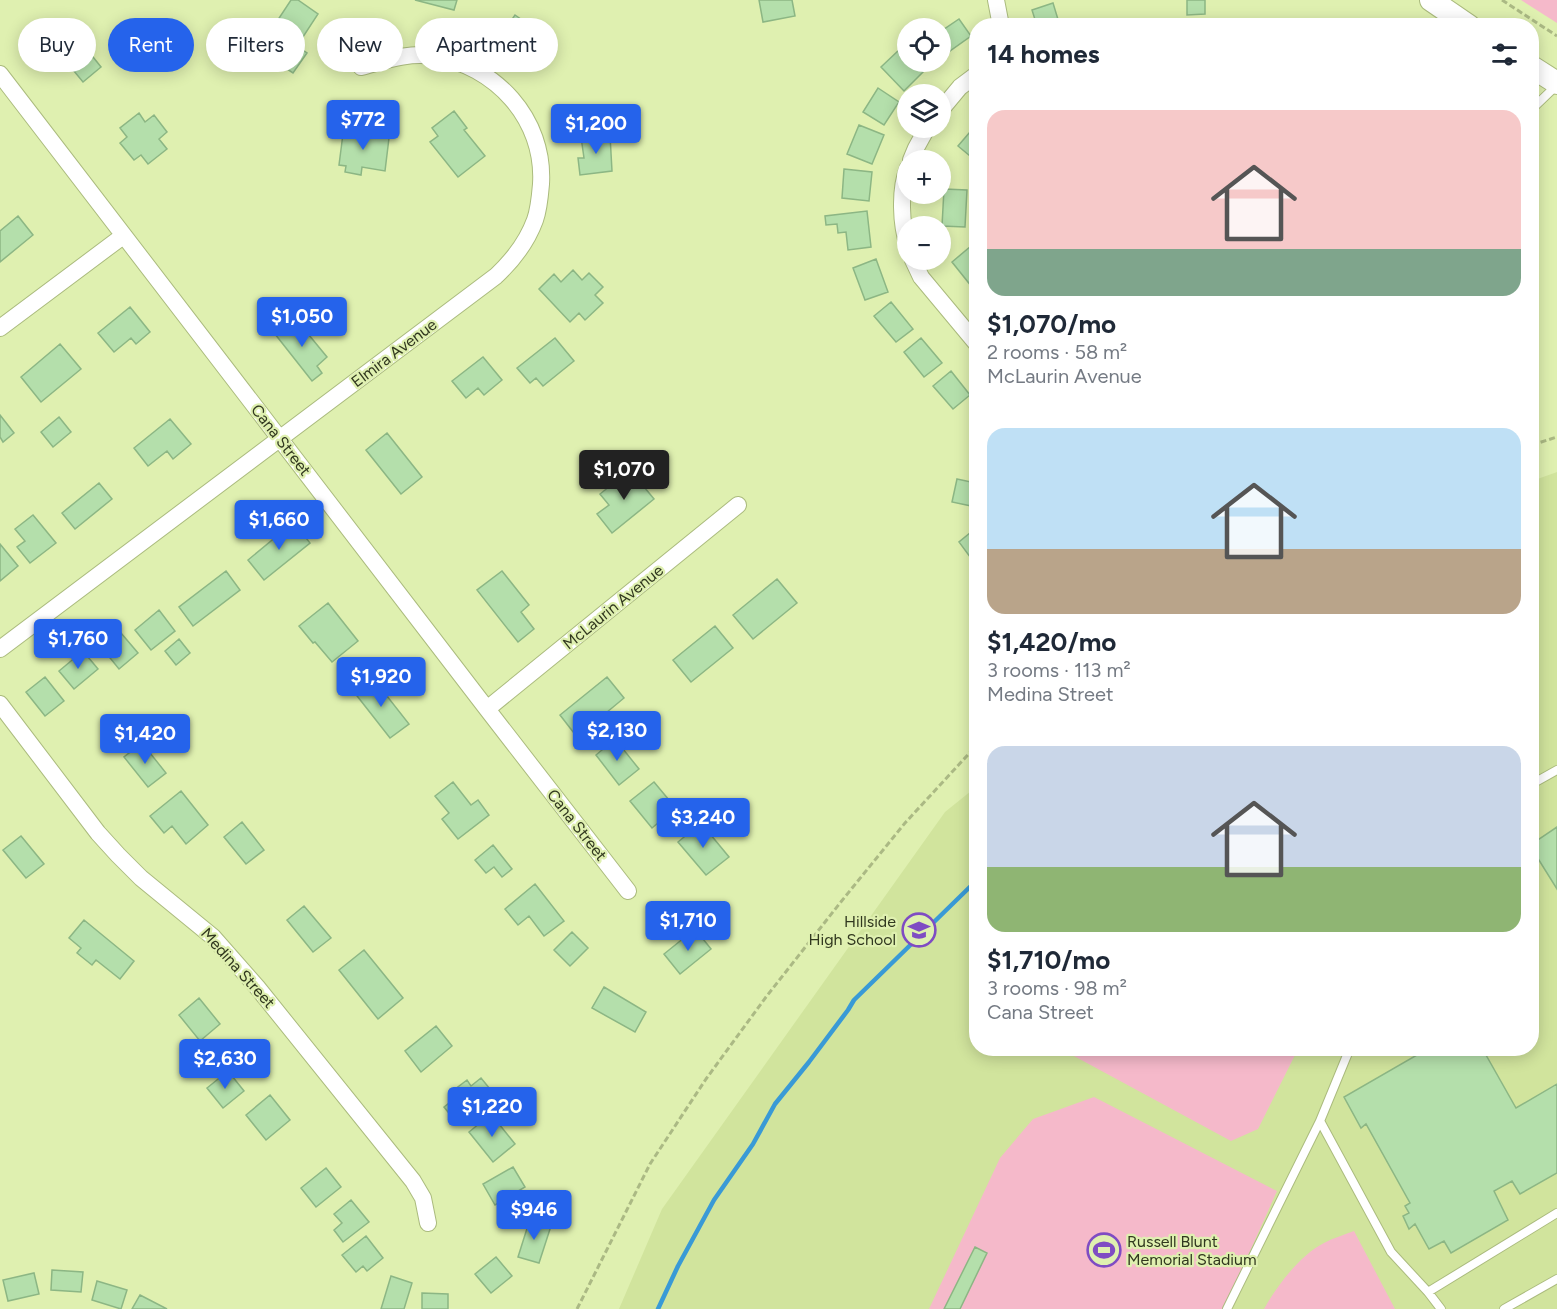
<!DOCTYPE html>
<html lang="en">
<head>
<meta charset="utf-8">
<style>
	:root { --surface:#fff; --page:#f2f2f3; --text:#1f2937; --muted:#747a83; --accent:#2563eb }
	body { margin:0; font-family:Figtree,sans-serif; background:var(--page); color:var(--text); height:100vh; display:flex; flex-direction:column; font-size:22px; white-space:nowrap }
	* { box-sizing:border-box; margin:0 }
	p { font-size:20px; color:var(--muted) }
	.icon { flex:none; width:33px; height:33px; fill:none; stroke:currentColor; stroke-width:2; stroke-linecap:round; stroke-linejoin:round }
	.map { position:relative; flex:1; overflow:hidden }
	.side { position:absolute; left:969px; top:18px; width:570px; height:1038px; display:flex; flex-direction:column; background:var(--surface); border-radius:24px; box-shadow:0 3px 15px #0003 }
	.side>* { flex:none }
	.top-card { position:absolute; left:18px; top:18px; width:570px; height:54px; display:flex; gap:12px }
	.controls { position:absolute; left:897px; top:18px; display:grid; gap:12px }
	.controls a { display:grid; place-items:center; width:54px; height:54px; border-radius:50%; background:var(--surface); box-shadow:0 3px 15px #0003; font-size:30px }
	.price { position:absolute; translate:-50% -51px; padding:0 14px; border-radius:6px; background:var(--accent); color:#fff; font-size:20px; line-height:39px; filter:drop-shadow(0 2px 3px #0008) }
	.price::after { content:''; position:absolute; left:50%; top:36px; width:18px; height:14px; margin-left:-9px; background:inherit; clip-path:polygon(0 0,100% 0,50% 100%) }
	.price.selected { background:#222; color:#fff }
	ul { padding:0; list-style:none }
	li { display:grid; align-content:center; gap:12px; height:318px; padding:0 18px }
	li span { display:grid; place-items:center; height:186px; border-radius:18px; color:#555 }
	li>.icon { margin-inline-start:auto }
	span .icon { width:108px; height:108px; fill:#fffc; stroke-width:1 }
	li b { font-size:26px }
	h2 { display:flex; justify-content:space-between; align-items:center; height:72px; padding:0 18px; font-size:26px }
	.tag { padding:0 21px; border-radius:27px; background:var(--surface); box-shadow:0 3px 15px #0003; font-size:21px; line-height:54px }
	.tag.selected { background:var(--accent); color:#fff }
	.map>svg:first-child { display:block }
	.built { fill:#d1e49d }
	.green { fill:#f5b9ca }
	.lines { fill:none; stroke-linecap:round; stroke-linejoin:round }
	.stream { stroke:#399ad6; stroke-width:4.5 }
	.building { fill:#b4dfab; stroke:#8cb684; stroke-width:1.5 }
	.lane-casing { stroke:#abbb7e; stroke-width:10 }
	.street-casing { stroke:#abbb7e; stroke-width:18 }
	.secondary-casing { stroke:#abbb7e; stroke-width:24 }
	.path { stroke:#abb984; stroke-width:3; stroke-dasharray:6 3; stroke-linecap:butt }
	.lane { stroke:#fff; stroke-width:8 }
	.street { stroke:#fff; stroke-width:16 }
	.secondary { stroke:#fff; stroke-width:22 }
	.labels { text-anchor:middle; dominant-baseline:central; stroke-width:4.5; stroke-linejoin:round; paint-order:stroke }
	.street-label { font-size:16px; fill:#31381f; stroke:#dff0b0 }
	.poi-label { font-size:16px; fill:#31381f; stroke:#dff0b0; text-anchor:end }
</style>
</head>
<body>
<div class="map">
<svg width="1557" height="1309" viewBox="0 0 1557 1309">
	<rect width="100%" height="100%" fill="#dff0b0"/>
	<path class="built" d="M1557,472V1309H619L662,1209L945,812L976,787V1048H1532V481Z"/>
	<path class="green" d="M1521,0H1557V23Z
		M1061,1049H1298L1258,1129L1231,1141Z
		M1094,1097L1277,1191L1224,1309H929L1000,1158L1033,1119Z
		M1354,1231L1395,1309H1264C1276,1287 1300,1255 1324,1243C1333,1238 1344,1235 1354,1231Z"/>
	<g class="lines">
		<path class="stream" d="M658,1309L678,1266L714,1200L753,1144L775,1104L809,1062L848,1010L854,1000L976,881"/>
	</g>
	<path class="building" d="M291,0H298L318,14L297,46L307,53L293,73L258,50Z
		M415,0H457L454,10Z
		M759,0H792L795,16L763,22Z
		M1187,0H1205V14L1187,15Z
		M1053,3L1060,26H1037L1032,10Z
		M515,15L551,40L538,60L501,35Z
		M959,19L971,36L940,58V32Z
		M69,27L101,67L83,82L50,42Z
		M900,49L908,57V62H912L923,72L904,91L881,67Z
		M878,88L899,102L884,125L863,112Z
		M454,111L467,128L464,130L485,156L458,177L430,142L438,136L432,128Z
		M139,113L145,122L154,115L167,132L159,139L167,149L148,164L141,155L134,160L120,143L127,137L120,128Z
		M859,125L884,135L872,164L847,154Z
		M976,125V161L958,146Z
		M344,126L362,129L361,136L367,137V132L389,138L385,171L362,167L361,175L345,172L346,166L339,165Z
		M610,135L612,171L580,175L578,158H584L581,137Z
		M844,169L872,172L869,201L842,198Z
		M944,189L967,190L965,227L942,226Z
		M867,211L871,247L848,250L846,232L838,233L837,224L826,225L825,216Z
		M18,216L33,235L0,262V231Z
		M971,246L976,253V292L952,262Z
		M876,259L888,292L865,300L853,268Z
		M573,270L582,280L589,273L603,287L595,295L603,303L585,320L579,313L570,322L539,289L554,274L561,282Z
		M891,302L913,329L896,342L874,316Z
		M130,307L150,332L136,344L131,338L114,352L98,333Z
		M295,318L327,357L317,366L322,373L312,381L275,334Z
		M555,338L574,361L543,386L536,378L530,383L517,368Z
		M921,338L942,363L924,377L904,352Z
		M60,344L81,369L41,402L21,377Z
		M483,357L502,380L484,395L478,388L466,398L452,381Z
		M951,371L970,395L953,409L933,386Z
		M0,415L14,433L3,442L0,437Z
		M59,417L71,432L53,447L41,432Z
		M170,419L191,444L173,459L167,451L148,466L134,448Z
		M387,433L422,477L401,494L366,450Z
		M630,470L654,499L612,533L597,514L609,505L600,494Z
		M957,479L976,483V507L952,502Z
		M99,483L112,499L75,529L62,513Z
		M33,515L56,543L30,563L17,547L25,541L15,529Z
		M294,522L310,543L264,580L248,560Z
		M976,528V565L959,542Z
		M0,544L18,566L0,581Z
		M226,571L240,590L193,626L179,607Z
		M502,571L529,605L521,612L534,629L518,642L477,590Z
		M777,579L797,603L753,639L733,615Z
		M328,603L358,641L332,662L315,642L313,643L299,626Z
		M159,610L175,631L151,650L135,630Z
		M715,626L733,648L691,682L673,660Z
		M121,633L138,653L119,669L102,648Z
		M179,639L190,653L176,665L165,651Z
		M83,651L98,669L74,689L59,671Z
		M45,677L64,701L45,716L26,692Z
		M372,677L409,724L390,738L354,692Z
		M607,677L624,698L577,737L560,715Z
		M615,739L639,769L619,785L596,755Z
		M142,743L166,773L148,787L124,757Z
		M453,782L471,805L478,800L489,815L458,839L442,819L449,813L435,796Z
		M654,782L669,800L664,805L670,813L652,828L630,801Z
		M181,791L208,825L186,844L172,826L164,833L150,816Z
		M242,822L264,850L246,864L224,837Z
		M701,823L729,857L706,875L678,842Z
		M1557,827V889L1532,849V844Z
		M21,836L44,864L26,878L3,850Z
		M493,845L512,869L502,877L494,867L486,873L475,860Z
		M535,884L564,921L544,936L529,916L518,925L505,909Z
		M304,906L331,938L313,952L287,920Z
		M84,920L134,961L120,979L96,960L92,965L77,953L81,948L69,938Z
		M695,929L711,949L680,974L664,954Z
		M572,932L588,948L570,966L554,950Z
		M364,950L403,998L378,1019L339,970Z
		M604,987L646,1012L635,1032L592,1008Z
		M199,998L220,1024L200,1041L179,1015Z
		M436,1026L452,1046L421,1072L405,1051Z
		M1429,1048H1482L1516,1108L1557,1084V1173L1520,1194L1512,1181L1494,1191L1508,1220L1451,1253L1444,1241L1429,1249L1415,1224L1409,1229L1403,1216L1409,1213L1405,1206L1410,1203L1366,1124L1361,1128L1344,1097Z
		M228,1071L244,1091L223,1108L207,1088Z
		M481,1078L494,1094L457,1123L444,1107L454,1099L450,1093L467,1080L471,1086Z
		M270,1095L290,1120L266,1140L246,1115Z
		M491,1114L515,1144L493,1162L469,1132Z
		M513,1167L525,1187L495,1205L483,1184Z
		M326,1168L341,1187L316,1207L301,1188Z
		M351,1200L369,1222L343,1242L334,1230L342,1223L334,1214Z
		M530,1219L551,1226L539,1263L518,1257Z
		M366,1236L383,1258L367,1271L363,1266L356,1272L342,1255Z
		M975,1247L987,1253L960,1309H944Z
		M496,1257L512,1276L491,1293L475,1274Z
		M52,1270L83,1272L81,1292L51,1290Z
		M34,1273L39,1294L8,1301L3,1280Z
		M391,1276L412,1283L404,1309H381Z
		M97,1281L127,1290L121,1309L92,1300Z
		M422,1293L448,1294V1309H422Z
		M140,1295L167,1309H132Z"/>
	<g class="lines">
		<g class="lane-casing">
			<path id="lane" d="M1532,109L1557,85
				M1532,784L1557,770
				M1350,1048L1320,1121L1391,1252L1428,1292L1441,1309
				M1428,1292L1557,1213
				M1227,1309L1320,1121
				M1504,1309L1557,1279"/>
		</g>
		<g class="street-casing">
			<path id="street" d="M996,0L1001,26
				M0,74L487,709L628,891
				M940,111L960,87L976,75
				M911,160L916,148L927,128
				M908,168C899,190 901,225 908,246
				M913,260L921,277L976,343
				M0,328L123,236
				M0,649L496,276C513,260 527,242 535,220C539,209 540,196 541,184C545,119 495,65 433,56C408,52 384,61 361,67
				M0,704L98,833L118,855L141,878L213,937L257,987L413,1181L423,1198L428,1223
				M487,709L738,505"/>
		</g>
		<g class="secondary-casing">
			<path id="secondary" d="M1431,0L1469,26
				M1532,67L1557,83"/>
		</g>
		<path class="path" d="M1502,0L1557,36
			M1532,445L1557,437
			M577,1309L650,1164L706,1079L766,997L840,903L905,823L976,746"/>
		<use href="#lane" class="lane"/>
		<use href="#street" class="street"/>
		<use href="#secondary" class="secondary"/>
	</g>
	<defs>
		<g id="school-ring" transform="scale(1.725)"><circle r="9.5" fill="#dff0b0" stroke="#7f4cc3" stroke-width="1.5"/><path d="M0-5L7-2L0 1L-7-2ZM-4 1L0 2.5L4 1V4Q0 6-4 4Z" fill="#7f4cc3"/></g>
		<g id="stadium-ring" transform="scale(1.725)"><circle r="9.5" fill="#dff0b0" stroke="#7f4cc3" stroke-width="1.5"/><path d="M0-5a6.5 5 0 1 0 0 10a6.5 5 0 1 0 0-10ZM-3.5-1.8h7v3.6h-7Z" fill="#7f4cc3"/></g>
	</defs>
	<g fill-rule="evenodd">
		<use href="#school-ring" x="919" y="930"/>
		<use href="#stadium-ring" x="1104" y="1250"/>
	</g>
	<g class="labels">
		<g class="street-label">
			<text transform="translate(394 353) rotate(-37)">Elmira Avenue</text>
			<text transform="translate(281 440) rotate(52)">Cana Street</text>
			<text transform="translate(613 607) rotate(-39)">McLaurin Avenue</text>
			<text transform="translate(577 825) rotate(52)">Cana Street</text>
			<text transform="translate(238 968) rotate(48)">Medina Street</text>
		</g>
		<g class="poi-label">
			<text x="896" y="921">Hillside<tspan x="896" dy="18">High School</tspan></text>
			<text x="1127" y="1241" text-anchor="start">Russell Blunt<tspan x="1127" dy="18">Memorial Stadium</tspan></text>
		</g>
	</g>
</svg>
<div class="controls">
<a><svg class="icon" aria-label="locate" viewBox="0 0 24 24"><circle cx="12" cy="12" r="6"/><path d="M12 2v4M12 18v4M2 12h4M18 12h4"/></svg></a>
<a><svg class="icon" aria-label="layers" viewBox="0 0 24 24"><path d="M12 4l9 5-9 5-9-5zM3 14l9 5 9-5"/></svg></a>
<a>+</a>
<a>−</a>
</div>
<b class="price" style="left:363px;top:151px">$772</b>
<b class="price" style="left:596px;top:155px">$1,200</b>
<b class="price" style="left:302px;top:348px">$1,050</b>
<b class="price selected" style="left:624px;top:501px">$1,070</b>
<b class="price" style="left:279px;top:551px">$1,660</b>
<b class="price" style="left:78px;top:670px">$1,760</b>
<b class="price" style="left:381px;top:708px">$1,920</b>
<b class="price" style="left:617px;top:762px">$2,130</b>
<b class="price" style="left:145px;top:765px">$1,420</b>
<b class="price" style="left:703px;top:849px">$3,240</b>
<b class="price" style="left:688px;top:952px">$1,710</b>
<b class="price" style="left:225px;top:1090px">$2,630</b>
<b class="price" style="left:492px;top:1138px">$1,220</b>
<b class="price" style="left:534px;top:1241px">$946</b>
<div class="top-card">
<a class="tag">Buy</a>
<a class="tag selected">Rent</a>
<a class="tag">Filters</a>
<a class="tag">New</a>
<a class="tag">Apartment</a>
</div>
<section class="side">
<h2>14 homes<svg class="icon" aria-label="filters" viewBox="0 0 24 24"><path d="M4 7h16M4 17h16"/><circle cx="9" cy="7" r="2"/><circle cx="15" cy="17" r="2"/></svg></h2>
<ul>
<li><span style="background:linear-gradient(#f6c9c9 75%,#7fa58c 0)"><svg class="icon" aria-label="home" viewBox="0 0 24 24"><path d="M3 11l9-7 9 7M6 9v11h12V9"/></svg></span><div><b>$1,070/mo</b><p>2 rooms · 58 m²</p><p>McLaurin Avenue</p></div></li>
<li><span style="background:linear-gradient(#bfe0f5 65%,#b9a48a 0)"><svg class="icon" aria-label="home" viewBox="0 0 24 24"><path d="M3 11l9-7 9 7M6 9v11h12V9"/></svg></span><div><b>$1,420/mo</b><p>3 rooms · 113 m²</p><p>Medina Street</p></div></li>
<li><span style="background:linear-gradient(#c9d6e8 65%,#8fb573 0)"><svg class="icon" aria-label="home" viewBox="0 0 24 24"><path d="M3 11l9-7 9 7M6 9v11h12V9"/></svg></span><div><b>$1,710/mo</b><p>3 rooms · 98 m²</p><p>Cana Street</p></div></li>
</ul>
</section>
</div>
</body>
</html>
